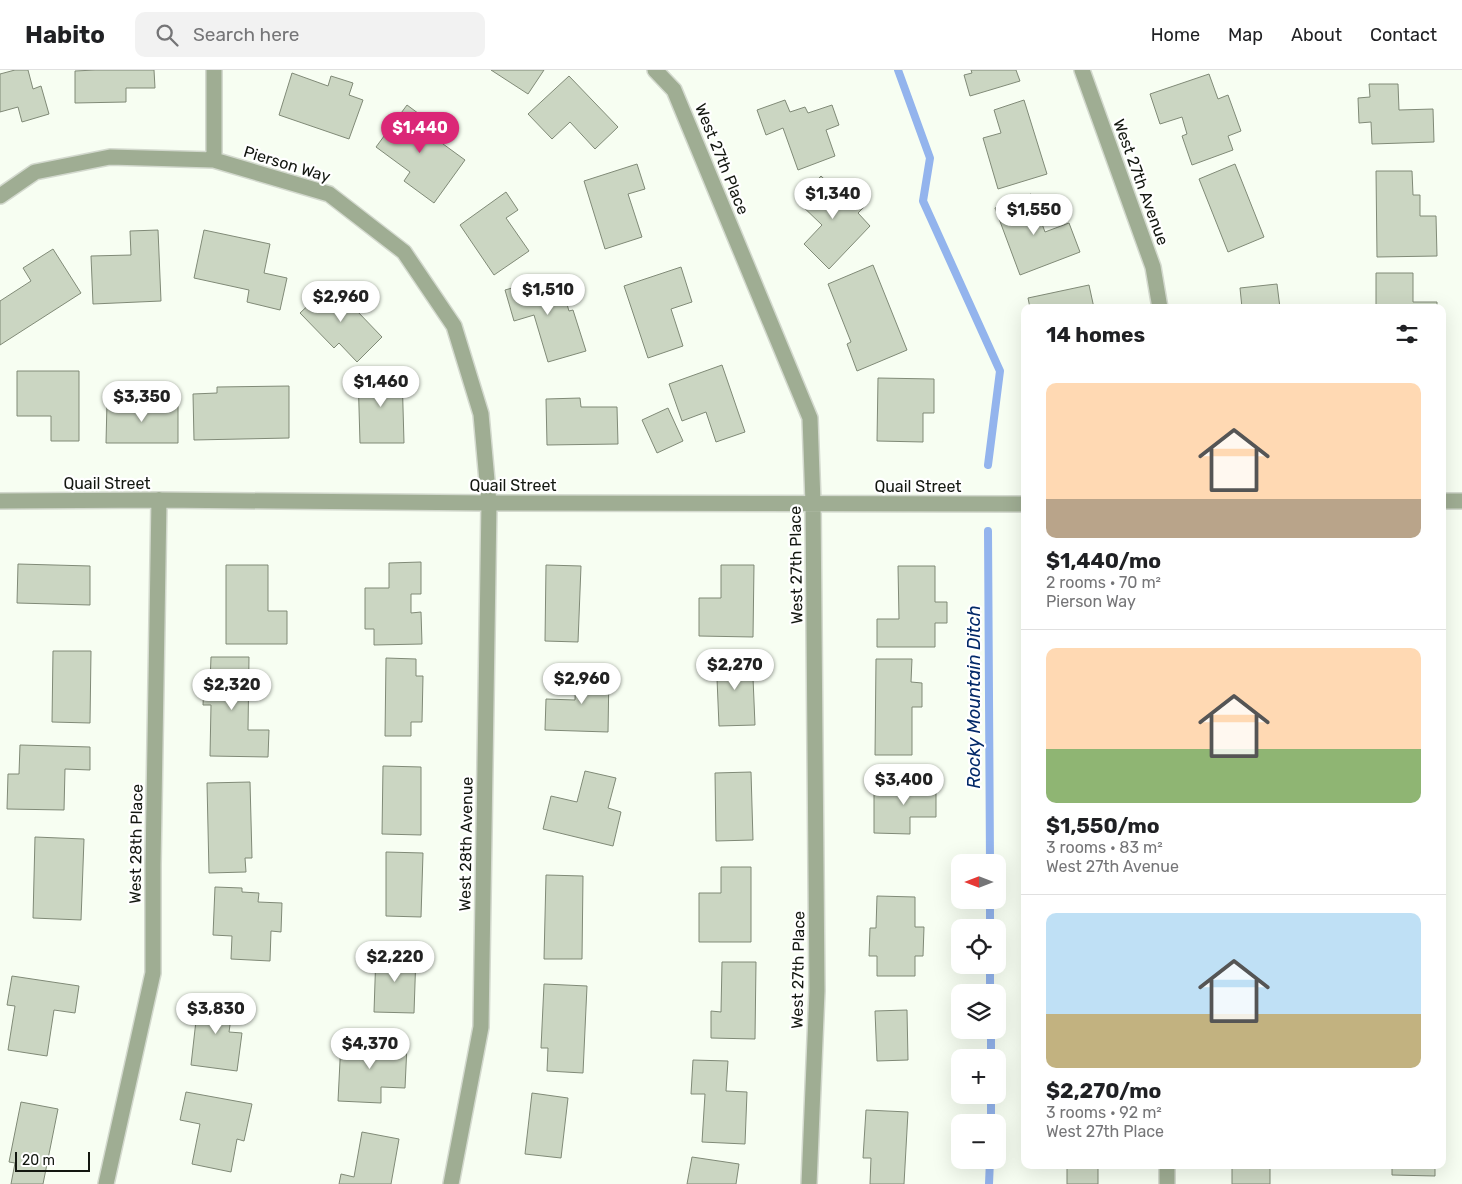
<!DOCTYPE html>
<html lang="en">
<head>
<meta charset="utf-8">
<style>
	:root { --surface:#fff; --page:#f2f2f2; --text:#202124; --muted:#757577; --line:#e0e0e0; --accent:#db2777 }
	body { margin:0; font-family:Rubik,sans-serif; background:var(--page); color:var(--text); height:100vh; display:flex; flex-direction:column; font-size:19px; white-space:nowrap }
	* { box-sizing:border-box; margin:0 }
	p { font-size:16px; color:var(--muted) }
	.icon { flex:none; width:28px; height:28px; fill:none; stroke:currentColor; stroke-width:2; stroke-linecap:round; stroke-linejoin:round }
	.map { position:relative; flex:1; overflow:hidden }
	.drawer { position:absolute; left:1021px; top:234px; width:425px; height:865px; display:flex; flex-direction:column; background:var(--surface); border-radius:10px; box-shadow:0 5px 20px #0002 }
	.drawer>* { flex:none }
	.needle { width:32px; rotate:270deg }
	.tools { position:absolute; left:951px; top:784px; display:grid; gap:10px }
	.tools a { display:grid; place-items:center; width:55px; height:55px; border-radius:10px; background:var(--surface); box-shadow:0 5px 20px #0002; font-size:25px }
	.scale { position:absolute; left:15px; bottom:12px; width:75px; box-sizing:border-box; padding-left:5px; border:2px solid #131710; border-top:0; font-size:14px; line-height:18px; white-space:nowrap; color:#131710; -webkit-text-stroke:4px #fff; paint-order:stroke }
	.price { position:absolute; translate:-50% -42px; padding:0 11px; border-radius:18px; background:#fff; color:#222; font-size:16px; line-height:32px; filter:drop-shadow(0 1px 2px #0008) }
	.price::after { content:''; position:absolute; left:50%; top:30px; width:15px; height:11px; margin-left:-8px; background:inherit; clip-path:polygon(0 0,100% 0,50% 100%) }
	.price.current { background:var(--accent); color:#fff }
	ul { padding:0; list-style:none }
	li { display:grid; align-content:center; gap:10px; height:265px; padding:0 25px }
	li+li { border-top:1px solid var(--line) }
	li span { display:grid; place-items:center; height:155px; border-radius:10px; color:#555 }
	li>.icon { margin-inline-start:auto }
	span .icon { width:90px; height:90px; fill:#fffc; stroke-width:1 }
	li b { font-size:21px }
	h2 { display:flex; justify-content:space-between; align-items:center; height:60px; padding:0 25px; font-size:21px }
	header { display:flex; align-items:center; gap:30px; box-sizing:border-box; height:70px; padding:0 25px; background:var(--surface); border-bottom:1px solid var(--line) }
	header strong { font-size:24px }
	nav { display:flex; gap:28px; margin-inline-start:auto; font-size:18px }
	.search { width:350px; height:45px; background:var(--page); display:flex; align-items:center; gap:12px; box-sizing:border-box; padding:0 18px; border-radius:10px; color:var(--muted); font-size:19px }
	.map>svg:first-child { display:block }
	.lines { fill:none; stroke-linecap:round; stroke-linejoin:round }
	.stream { stroke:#93b4ed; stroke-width:8 }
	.building { fill:#cbd6c2; stroke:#808a77 }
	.minor-casing { stroke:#d3d9ce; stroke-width:18 }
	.minor { stroke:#9fad93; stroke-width:15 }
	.labels { text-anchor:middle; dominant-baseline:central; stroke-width:4.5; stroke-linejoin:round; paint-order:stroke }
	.street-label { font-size:16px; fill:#131710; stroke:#fff }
	.water-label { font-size:18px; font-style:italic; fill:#032969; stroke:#fff }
</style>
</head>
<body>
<header>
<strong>Habito</strong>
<div class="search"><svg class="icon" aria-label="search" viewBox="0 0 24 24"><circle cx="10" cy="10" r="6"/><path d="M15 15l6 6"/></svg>Search here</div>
<nav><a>Home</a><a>Map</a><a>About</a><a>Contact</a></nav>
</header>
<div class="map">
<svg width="1462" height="1114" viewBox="0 0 1462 1114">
	<rect width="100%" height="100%" fill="#f7fef2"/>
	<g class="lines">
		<path class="stream" d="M898,0L930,88L923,131L1000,301L988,395
			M988,461L990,792
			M990,830V858
			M990,895V922
			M991,960V988
			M991,1025V1052
			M989,1114L990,1090"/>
	</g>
	<path class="building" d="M15,0H28L33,19L41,16L49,44L22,52L18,37L0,42V4Z
		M95,0H154L155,18H126V32L75,33V1Z
		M491,0H544L528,24Z
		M971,0H1016L1020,11L970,26L964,5L972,3Z
		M292,3L328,16L331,6L353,13L349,25L363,30L349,69L279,45Z
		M1209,4L1218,29L1228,25L1241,61L1228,66L1233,80L1192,95L1182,66L1187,64L1182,47L1160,54L1150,24Z
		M569,6L618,57L595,79L570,52L552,69L528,44Z
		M1369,14H1398L1399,40L1433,39L1434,72L1372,74L1371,52L1359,53L1358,28L1370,27Z
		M785,30L790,42L805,37L808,43L832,35L839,55L826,60L835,86L798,100L783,58L766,65L757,40Z
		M1024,30L1047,104L998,119L983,68L1001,63L994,40Z
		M407,35L434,55L428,63L465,90L434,133L404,111L410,102L376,77Z
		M637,94L645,119L628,124L642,167L605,179L584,111Z
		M1235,94L1264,167L1228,182L1199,109Z
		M1376,101H1412L1413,125H1420V146H1436L1437,186L1377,187Z
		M821,106L839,123L846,116L866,135L858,143L870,156L829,199L804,174L822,155L797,131Z
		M506,122L518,140L506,148L529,181L494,205L460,155Z
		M1031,124L1045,162L1069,153L1080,182L1020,205L995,138Z
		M158,160L161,231L93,234L91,186L131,185L130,161Z
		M204,160L270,174L264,203L287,208L280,240L247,232L249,220L194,208Z
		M53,179L81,223L0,275V231L31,211L23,198Z
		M873,195L907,280L857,301L847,274L851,272L828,214Z
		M681,197L692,232L671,239L683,276L648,288L624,216Z
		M1376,203H1413V232H1437V238H1376Z
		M558,205L569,241L573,240L586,281L548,292L534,245L514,251L505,220Z
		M331,214L382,267L357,292L339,273L334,278L300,243Z
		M1277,214L1280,238H1242L1240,218Z
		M1089,215L1094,238H1030L1028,228Z
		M722,295L745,362L716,372L706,342L682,351L669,314Z
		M17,301H79V371H51V346H17Z
		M402,302L404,373H360L358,303Z
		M878,308L934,309V343H923V372L877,371Z
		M289,316V368L194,370L193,324L217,323V317Z
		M580,328L581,337H617L618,374L547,375L546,329Z
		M107,332H178V373H106Z
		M668,338L683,371L657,383L642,350Z
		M421,492V524H411V543L421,542L422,574L374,575V559H365V518H389V493Z
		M18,494L90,496V535L17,533Z
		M226,495H268V541H287V574H226Z
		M546,495L581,496L578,572L545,571Z
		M721,495H754L753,567L699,566V528H721Z
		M898,496H935V532H947V553H935V577H877V549H899Z
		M53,581H91L90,653L52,652Z
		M746,584L747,609L753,608L755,655L719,656L716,585Z
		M211,587H249L248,660H269L268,687L210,686L211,635H203L204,614H210Z
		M386,588L416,589V606H423L422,652H411V666H385Z
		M876,589H912L911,612L922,613V637H912V685H875Z
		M576,600L609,601L608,662L545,660L546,629L575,630Z
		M20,675L90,677V700L65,699L64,740L7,739L8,704H19Z
		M383,696L421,697V765L382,764Z
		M585,701L616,708L608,738L621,742L613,776L543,759L551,726L577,732Z
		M751,702L753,770L716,771L715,703Z
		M905,708H936V747H910V764L874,763V719L904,720Z
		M250,712L252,788H245L246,802L209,803L207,713Z
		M35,767L84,769L81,850L33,848Z
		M386,782L423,783L421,847L386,846Z
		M721,797H751V872H699V823H721Z
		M546,805L583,806L582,889H544Z
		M215,817L242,818V822L259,823L258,832L282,833L281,862L271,861L270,891L231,889L232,866L213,865Z
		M877,826L915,827V857H924L923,886H915V906H877V886H869L870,858H876Z
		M376,882L416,884L414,943L374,942Z
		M722,892H756L755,969L711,968V941L721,942Z
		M12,906L79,916L75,943L54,940L47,986L8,980L15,936L7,935Z
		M544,914L587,916L583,1003L547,1001L548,978H541Z
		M199,924L234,928L229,962L242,963L237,1001L191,995Z
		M907,940L908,990L877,991L875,941Z
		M341,971L407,975L405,1018L381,1017V1033L338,1031Z
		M693,990L728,991L726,1021L747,1022L745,1074L702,1072L705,1024H691Z
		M186,1022L252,1034L244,1071L237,1069L231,1102L192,1094L200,1054L180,1050Z
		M532,1023L568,1028L561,1088L525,1084Z
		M21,1032L58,1039L43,1114H11L15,1093L9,1092Z
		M866,1040L908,1042L904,1114H870L871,1088H863Z
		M362,1062L399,1069L391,1114H339L341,1104L354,1107Z
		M692,1087L739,1094L736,1114H687Z
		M1067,1095H1103V1098H1098V1114H1067Z
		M1223,1095H1279V1098H1270V1114H1232V1098H1223Z
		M1392,1095H1435V1106L1392,1105Z"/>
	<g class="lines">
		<g class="minor-casing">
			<path id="minor" d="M655,0L674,20L810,348L813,433L817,921L809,1114
				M1082,0L1153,197L1160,238
				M214,90V0
				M0,126L35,102L110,87L214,90L329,124L404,182L454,256L481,344L489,433L481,957L451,1114
				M0,431L159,430L489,433L1025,434
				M1442,431H1462
				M1167,1095V1114
				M106,1114L153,903V795L159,430"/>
		</g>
		<use href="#minor" class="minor"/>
	</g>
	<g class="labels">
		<g class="street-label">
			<text transform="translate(722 89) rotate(68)">West 27th Place</text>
			<text transform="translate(287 94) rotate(17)">Pierson Way</text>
			<text transform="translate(1141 112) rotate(70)">West 27th Avenue</text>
			<text x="107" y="413">Quail Street</text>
			<text x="513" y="415">Quail Street</text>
			<text x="918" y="416">Quail Street</text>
			<text transform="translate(796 495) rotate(-91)">West 27th Place</text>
			<text transform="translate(136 774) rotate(-89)">West 28th Place</text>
			<text transform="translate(466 774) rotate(-89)">West 28th Avenue</text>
			<text transform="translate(798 900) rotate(-89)">West 27th Place</text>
		</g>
		<g class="water-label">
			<text transform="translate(974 627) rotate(-90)">Rocky Mountain Ditch</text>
		</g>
	</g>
</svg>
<div class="tools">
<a><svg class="needle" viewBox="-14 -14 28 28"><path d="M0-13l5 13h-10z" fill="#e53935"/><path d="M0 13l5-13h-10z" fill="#757577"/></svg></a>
<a><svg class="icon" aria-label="locate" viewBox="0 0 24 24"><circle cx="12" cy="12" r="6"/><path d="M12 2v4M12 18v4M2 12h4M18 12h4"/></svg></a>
<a><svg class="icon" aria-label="layers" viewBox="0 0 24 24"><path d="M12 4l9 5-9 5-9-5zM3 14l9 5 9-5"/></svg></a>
<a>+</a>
<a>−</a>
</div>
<div class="scale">20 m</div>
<b class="price current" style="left:420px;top:84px">$1,440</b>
<b class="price" style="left:833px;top:150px">$1,340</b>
<b class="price" style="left:1034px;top:166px">$1,550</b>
<b class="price" style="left:548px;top:246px">$1,510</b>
<b class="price" style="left:341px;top:253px">$2,960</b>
<b class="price" style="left:381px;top:338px">$1,460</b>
<b class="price" style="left:142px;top:353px">$3,350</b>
<b class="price" style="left:735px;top:621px">$2,270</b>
<b class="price" style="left:582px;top:635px">$2,960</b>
<b class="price" style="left:232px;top:641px">$2,320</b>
<b class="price" style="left:904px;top:736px">$3,400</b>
<b class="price" style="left:395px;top:913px">$2,220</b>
<b class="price" style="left:216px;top:965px">$3,830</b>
<b class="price" style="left:370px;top:1000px">$4,370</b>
<section class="drawer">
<h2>14 homes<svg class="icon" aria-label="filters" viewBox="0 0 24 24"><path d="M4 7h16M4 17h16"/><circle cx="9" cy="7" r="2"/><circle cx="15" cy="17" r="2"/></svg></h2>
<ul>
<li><span style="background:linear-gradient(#ffd9b3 75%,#b9a48a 0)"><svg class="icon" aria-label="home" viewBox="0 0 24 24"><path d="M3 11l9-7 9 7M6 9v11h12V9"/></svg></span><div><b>$1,440/mo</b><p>2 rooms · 70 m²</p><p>Pierson Way</p></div></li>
<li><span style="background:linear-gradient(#ffd9b3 65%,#8fb573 0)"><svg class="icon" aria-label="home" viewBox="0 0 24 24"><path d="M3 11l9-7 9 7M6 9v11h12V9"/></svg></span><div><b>$1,550/mo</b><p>3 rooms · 83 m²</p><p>West 27th Avenue</p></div></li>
<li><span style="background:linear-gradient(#bfe0f5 65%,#c2b280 0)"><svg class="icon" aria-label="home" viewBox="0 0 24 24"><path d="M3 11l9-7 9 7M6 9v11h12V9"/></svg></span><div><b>$2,270/mo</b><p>3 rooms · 92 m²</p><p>West 27th Place</p></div></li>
</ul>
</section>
</div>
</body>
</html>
